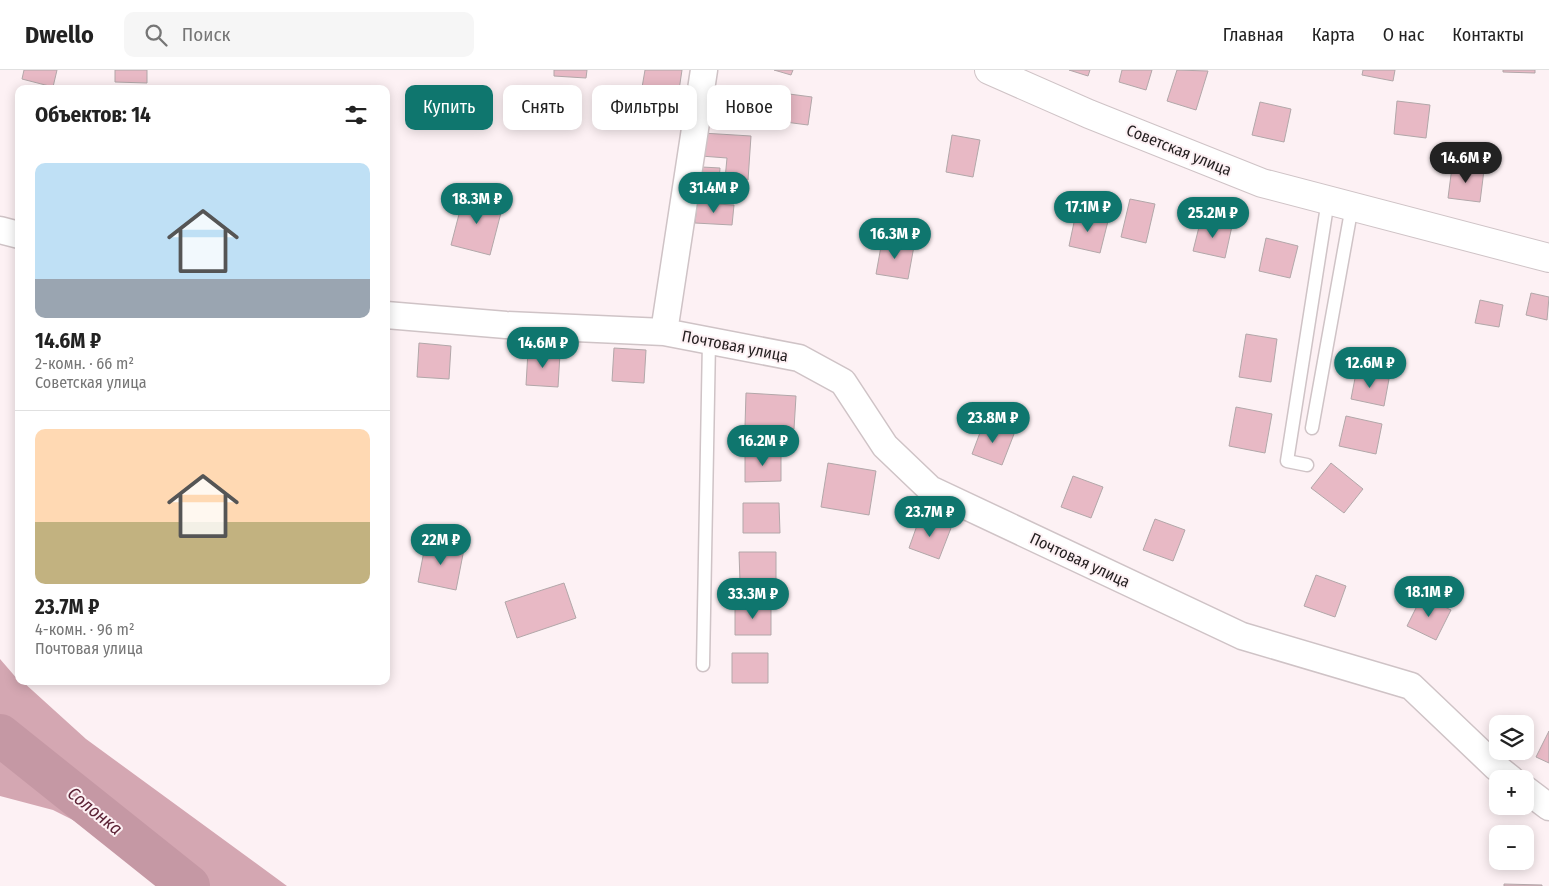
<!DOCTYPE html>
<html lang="ru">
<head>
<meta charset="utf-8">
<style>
	:root { --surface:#fff; --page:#f6f6f6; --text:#222; --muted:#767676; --line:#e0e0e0; --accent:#0f766e }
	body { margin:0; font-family:"Fira Sans Condensed",sans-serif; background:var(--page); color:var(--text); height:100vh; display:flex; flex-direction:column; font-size:19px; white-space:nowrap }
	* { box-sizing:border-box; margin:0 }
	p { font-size:16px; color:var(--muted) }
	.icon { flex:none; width:28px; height:28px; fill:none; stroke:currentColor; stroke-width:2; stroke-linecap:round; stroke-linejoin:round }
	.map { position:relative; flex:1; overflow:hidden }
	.panel { position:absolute; left:15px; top:15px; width:375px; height:600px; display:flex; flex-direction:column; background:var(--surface); border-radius:10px; box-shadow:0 2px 12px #0003 }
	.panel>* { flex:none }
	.hud { position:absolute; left:405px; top:15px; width:475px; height:45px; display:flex; gap:10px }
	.tools { position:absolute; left:1489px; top:645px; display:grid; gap:10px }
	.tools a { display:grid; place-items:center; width:45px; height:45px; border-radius:10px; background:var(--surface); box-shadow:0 2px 12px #0003; font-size:25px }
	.price { position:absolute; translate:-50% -42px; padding:0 11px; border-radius:18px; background:var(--accent); color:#fff; font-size:16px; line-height:32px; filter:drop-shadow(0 1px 2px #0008) }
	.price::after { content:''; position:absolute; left:50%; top:30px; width:15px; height:11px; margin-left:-8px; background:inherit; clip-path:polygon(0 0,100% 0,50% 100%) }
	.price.current { background:#222; color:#fff }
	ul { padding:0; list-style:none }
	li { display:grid; align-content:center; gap:10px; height:265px; padding:0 20px }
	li+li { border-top:1px solid var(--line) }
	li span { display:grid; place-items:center; height:155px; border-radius:10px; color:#555 }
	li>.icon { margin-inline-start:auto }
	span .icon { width:90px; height:90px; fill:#fffc; stroke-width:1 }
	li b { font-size:21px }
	h2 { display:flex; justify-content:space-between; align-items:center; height:60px; padding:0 20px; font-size:21px }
	.tag { padding:0 18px; border-radius:10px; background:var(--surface); box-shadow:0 2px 12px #0003; font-size:18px; line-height:45px }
	.tag.current { background:var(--accent); color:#fff }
	header { display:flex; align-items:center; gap:30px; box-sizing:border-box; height:70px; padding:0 25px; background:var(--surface); border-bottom:1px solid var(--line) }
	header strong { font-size:24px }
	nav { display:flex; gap:28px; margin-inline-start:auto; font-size:18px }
	.search { width:350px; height:45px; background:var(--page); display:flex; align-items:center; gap:12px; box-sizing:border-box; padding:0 18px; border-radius:10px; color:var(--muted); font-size:19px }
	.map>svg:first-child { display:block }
	.forest { fill:#d4a7b2 }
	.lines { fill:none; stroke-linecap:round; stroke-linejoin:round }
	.river { stroke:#c598a4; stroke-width:42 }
	.building { fill:#e8b9c5; stroke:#b2a7a9 }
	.lane-casing { stroke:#cfc3c6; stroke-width:15 }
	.street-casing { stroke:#cfc3c6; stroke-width:29 }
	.primary-casing { stroke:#cfc3c6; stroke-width:30 }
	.lane { stroke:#fff; stroke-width:12 }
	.street { stroke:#fff; stroke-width:26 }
	.primary { stroke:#fff; stroke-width:28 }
	.labels { text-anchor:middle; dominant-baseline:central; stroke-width:4; stroke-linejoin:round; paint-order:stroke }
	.street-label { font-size:16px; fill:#241f20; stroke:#fdf1f4 }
	.water-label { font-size:18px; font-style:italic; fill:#5d2437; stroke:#fdf1f4 }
</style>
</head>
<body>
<header>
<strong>Dwello</strong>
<div class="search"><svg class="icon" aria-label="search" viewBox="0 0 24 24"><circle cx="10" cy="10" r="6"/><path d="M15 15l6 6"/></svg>Поиск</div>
<nav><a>Главная</a><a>Карта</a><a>О нас</a><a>Контакты</a></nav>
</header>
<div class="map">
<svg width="1549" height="816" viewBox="0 0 1549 816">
	<rect width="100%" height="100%" fill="#fdf1f4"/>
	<path class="forest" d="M0,589L19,611H22L86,669L287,816H157L75,751L53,740L0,726Z"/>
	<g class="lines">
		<path class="river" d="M0,665L189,816"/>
	</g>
	<path class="building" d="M24,0H57L53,17L22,9Z
		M115,0H147V13L115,12Z
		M554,0H587L586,8L554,6Z
		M645,0H682L675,47L638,41Z
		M774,0H793L791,5Z
		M1069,0H1090L1088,6Z
		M1122,0H1152L1146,20L1119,12Z
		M1177,0L1208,1L1196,40L1167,31Z
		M1363,0H1395L1393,11L1362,5Z
		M1503,0H1535V3L1503,2Z
		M774,22L812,27L808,55L770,50Z
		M1397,31L1430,35L1426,68L1394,64Z
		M1260,32L1291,39L1284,72L1252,65Z
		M702,63L751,66L748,110L725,109L727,88L701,86Z
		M952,65L980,70L973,107L946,102Z
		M702,97L720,98L718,128L699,126Z
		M1452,97L1484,100L1480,132L1448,128Z
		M464,125L503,135L490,185L451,175Z
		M1130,129L1155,134L1146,173L1121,167Z
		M697,133L734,135L732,155L695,153Z
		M1076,143L1108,151L1100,183L1069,176Z
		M1201,149L1232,156L1225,188L1193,181Z
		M1266,168L1298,176L1290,208L1259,201Z
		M882,171L914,176L908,209L876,204Z
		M1531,223L1549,227L1547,250L1526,245Z
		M1480,230L1503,235L1499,257L1475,253Z
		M1246,264L1277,269L1271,312L1239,307Z
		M419,273L451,276L449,309L417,307Z
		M614,278L646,280L644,313L612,311Z
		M528,281L560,284L558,317L526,315Z
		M1356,303L1389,309L1384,336L1351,329Z
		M746,323L796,326L794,359L745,356Z
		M1236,337L1272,344L1265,383L1229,376Z
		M1346,346L1382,354L1376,384L1339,376Z
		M984,352L1014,364L1002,395L972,384Z
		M745,382H781V411L745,412Z
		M828,393L876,401L869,445L821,437Z
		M1331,393L1363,419L1344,443L1311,418Z
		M1073,406L1103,417L1091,448L1061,437Z
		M743,433H779L780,463H743Z
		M920,447L951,458L939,489L909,478Z
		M1155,449L1185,460L1173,491L1143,480Z
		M426,471L464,479L456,520L418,512Z
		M739,482H776V512H740Z
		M1316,505L1346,516L1335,547L1304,536Z
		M564,513L576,548L517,568L505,532Z
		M1422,526L1451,540L1436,570L1407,556Z
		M771,535V565H735V536Z
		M732,583H768V613H732Z
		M1549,661V693L1536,687Z
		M1504,814L1542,815V816H1504Z"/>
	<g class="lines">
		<g class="lane-casing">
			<path id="lane" d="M1312,358L1352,136
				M1307,395L1287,391L1328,130
				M703,595L709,271"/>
		</g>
		<g class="street-casing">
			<path id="street" d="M0,160L19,165
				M386,245L506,255L664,262L799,288L843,312L885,376L930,419L1242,566L1411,616L1496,697L1511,709
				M664,262L704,0
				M1525,719L1549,737"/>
		</g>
		<g class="primary-casing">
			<path id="primary" d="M989,0L1089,44L1262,113L1549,188"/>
		</g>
		<use href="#lane" class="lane"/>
		<use href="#street" class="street"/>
		<use href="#primary" class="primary"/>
	</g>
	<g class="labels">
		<g class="street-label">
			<text transform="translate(1179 80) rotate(22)">Советская улица</text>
			<text transform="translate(735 276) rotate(11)">Почтовая улица</text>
			<text transform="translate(1080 490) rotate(25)">Почтовая улица</text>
		</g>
		<g class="water-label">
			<text transform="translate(95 741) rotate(39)">Солонка</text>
		</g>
	</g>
</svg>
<div class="tools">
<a><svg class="icon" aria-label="layers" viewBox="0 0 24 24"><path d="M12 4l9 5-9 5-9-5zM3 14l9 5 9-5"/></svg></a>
<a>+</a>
<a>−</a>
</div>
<b class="price current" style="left:1466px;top:114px">14.6M ₽</b>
<b class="price" style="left:714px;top:144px">31.4M ₽</b>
<b class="price" style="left:477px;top:155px">18.3M ₽</b>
<b class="price" style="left:1088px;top:163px">17.1M ₽</b>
<b class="price" style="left:1213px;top:169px">25.2M ₽</b>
<b class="price" style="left:895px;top:190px">16.3M ₽</b>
<b class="price" style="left:543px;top:299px">14.6M ₽</b>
<b class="price" style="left:1370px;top:319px">12.6M ₽</b>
<b class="price" style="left:993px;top:374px">23.8M ₽</b>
<b class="price" style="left:763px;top:397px">16.2M ₽</b>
<b class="price" style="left:930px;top:468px">23.7M ₽</b>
<b class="price" style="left:441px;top:496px">22M ₽</b>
<b class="price" style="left:1429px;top:548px">18.1M ₽</b>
<b class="price" style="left:753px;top:550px">33.3M ₽</b>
<div class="hud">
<a class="tag current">Купить</a>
<a class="tag">Снять</a>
<a class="tag">Фильтры</a>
<a class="tag">Новое</a>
</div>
<section class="panel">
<h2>Объектов: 14<svg class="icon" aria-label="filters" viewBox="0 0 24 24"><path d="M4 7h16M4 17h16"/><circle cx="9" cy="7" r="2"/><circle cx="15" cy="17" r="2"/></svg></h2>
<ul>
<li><span style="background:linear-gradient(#bfe0f5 75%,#9aa5b1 0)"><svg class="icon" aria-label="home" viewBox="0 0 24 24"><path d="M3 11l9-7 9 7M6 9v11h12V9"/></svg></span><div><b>14.6M ₽</b><p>2-комн. · 66 m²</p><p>Советская улица</p></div></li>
<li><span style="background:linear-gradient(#ffd9b3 60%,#c2b280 0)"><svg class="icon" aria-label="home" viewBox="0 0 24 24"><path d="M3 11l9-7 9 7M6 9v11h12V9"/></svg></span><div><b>23.7M ₽</b><p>4-комн. · 96 m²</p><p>Почтовая улица</p></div></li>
</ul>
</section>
</div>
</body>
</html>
